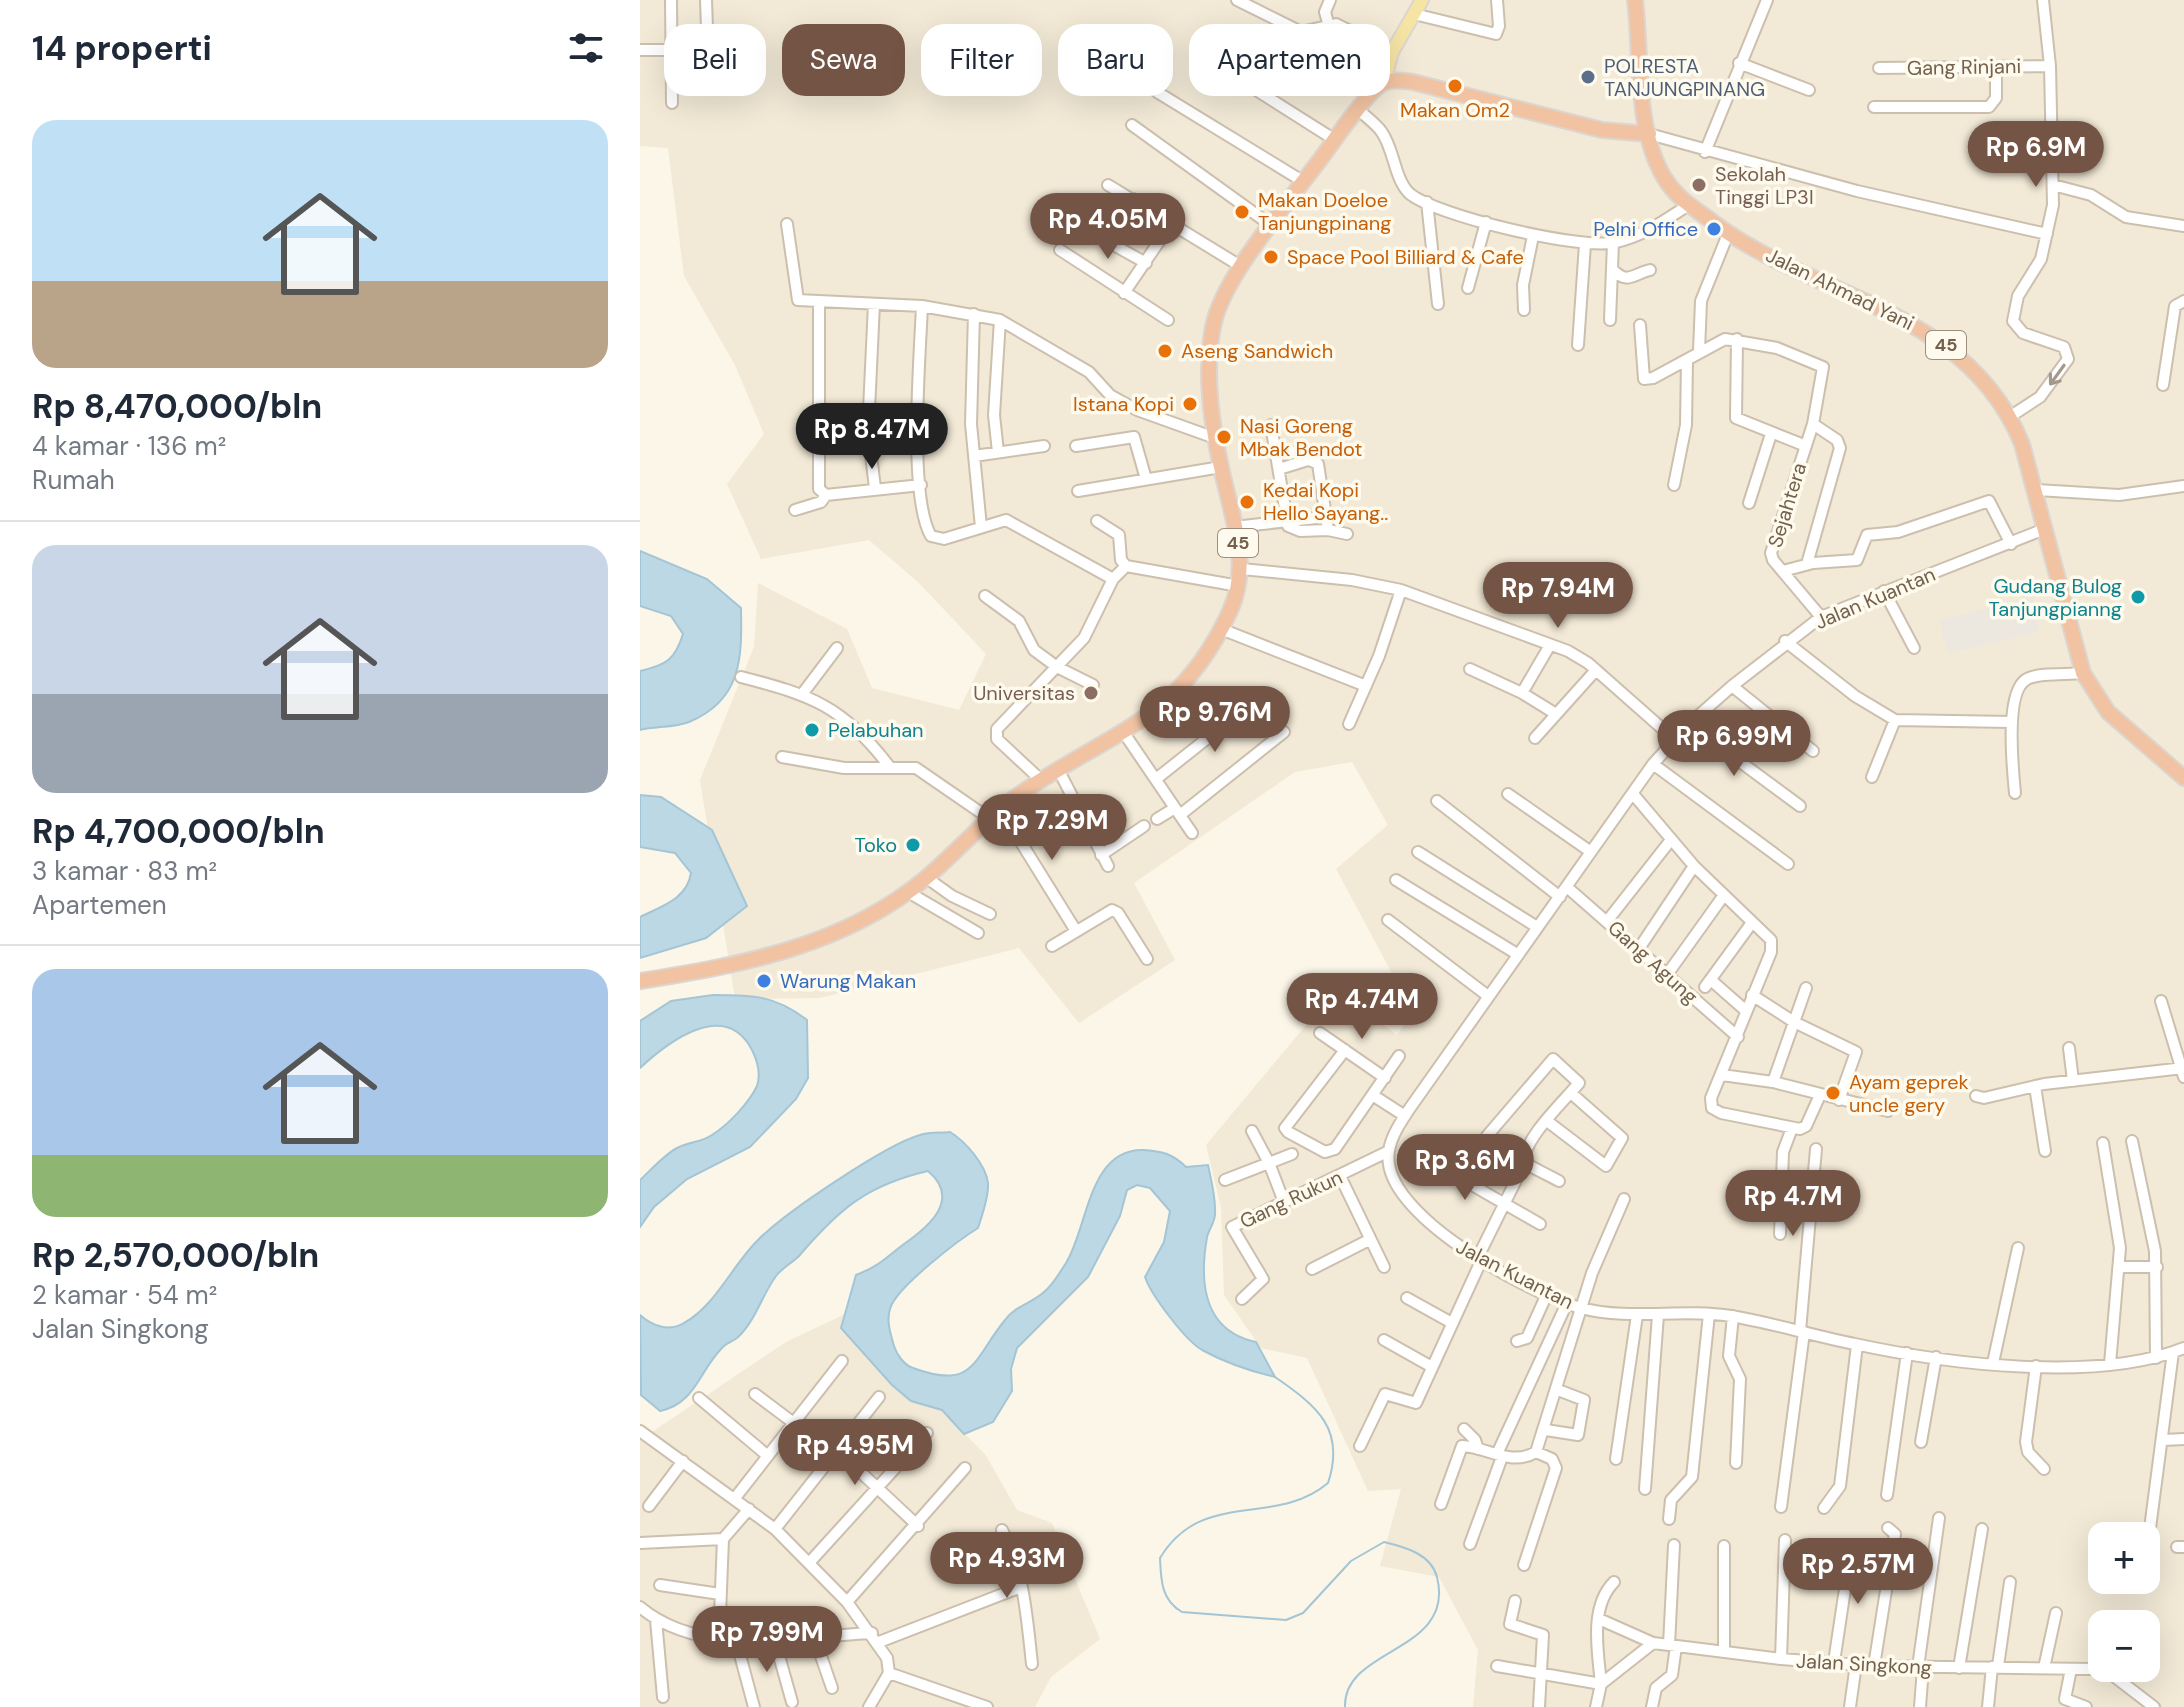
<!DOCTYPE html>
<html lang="id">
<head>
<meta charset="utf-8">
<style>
	:root { --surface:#fff; --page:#f6f6f7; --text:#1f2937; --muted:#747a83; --line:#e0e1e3; --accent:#745444 }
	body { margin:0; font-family:"DM Sans",sans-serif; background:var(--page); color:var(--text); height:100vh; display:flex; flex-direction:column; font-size:30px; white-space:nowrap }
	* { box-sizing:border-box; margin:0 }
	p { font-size:26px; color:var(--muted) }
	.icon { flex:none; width:44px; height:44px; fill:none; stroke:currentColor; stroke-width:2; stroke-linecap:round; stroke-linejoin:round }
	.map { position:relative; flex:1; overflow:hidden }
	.sheet { display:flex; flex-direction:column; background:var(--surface); width:640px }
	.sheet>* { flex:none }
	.top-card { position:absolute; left:24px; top:24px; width:760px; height:72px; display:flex; gap:16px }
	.tools { position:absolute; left:1448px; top:1522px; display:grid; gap:16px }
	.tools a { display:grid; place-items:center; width:72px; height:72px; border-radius:16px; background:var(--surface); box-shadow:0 8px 32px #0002; font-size:40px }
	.price { position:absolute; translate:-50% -68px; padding:0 18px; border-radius:28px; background:var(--accent); color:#fff; font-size:26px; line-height:52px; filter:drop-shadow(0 2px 4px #0008) }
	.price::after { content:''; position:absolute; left:50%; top:48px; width:24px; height:18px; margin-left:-12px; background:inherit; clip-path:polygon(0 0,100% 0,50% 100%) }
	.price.active { background:#222; color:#fff }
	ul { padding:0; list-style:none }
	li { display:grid; align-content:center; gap:16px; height:424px; padding:0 32px }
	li+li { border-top:2px solid var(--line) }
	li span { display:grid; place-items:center; height:248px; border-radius:24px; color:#555 }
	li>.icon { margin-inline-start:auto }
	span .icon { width:144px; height:144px; fill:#fffc; stroke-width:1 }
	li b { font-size:34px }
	h2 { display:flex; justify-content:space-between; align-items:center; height:96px; padding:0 32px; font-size:34px }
	.pill { padding:0 28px; border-radius:24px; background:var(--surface); box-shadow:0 8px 32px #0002; font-size:28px; line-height:72px }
	.pill.active { background:var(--accent); color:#fff }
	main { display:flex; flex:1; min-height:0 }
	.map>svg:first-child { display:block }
	.residential { fill:#f2e9d6; fill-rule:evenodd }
	.industrial { fill:#ece8e0 }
	.water { fill:#bcd8e4; stroke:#a3c5d5; stroke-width:2 }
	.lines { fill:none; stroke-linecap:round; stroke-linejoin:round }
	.stream { stroke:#a3c5d5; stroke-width:2 }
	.minor-casing { stroke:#ccbfae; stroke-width:14 }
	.major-casing { stroke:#dbd6d1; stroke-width:16 }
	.highway-casing { stroke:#dbd6d1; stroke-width:18 }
	.minor { stroke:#fff; stroke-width:10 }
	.major { stroke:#f5e4a4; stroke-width:12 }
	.highway { stroke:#f1c3a2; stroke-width:14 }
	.oneway { stroke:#a4988b }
	.service-dot { fill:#5c6f8a; stroke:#fefaed; stroke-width:3 }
	.food-dot { fill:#e8710a; stroke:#fefaed; stroke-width:3 }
	.education-dot { fill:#8d6e63; stroke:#fefaed; stroke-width:3 }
	.shop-dot { fill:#3f7fe0; stroke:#fefaed; stroke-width:3 }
	.culture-dot { fill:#0f9aa8; stroke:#fefaed; stroke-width:3 }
	.labels { text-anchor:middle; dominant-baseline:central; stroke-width:7; stroke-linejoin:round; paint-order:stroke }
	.shield { fill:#fefaed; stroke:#9d8e7d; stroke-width:2 }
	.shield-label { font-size:18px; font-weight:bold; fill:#73604d }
	.service-label { font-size:20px; fill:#4e5e75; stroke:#fefaed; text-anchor:start }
	.street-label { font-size:20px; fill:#73604d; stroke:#fefaed }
	.food-label { font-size:20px; fill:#c56008; stroke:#fefaed; text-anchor:start }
	.education-label { font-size:20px; fill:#785e54; stroke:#fefaed; text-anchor:start }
	.shop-label { font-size:20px; fill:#366cbe; stroke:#fefaed; text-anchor:end }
	.culture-label { font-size:20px; fill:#0d838f; stroke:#fefaed; text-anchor:end }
</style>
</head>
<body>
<main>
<section class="sheet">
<h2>14 properti<svg class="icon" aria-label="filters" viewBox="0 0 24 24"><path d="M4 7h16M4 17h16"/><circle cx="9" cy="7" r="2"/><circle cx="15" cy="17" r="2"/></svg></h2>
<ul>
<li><span style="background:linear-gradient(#bfe0f5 65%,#b9a48a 0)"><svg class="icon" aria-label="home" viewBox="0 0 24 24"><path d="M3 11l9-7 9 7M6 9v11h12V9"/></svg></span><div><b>Rp 8,470,000/bln</b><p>4 kamar · 136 m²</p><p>Rumah</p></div></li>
<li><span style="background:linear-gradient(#c9d6e8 60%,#9aa5b1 0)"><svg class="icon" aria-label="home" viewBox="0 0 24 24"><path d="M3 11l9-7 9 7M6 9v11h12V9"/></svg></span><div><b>Rp 4,700,000/bln</b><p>3 kamar · 83 m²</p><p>Apartemen</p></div></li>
<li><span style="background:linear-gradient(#a9c7e8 75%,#8fb573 0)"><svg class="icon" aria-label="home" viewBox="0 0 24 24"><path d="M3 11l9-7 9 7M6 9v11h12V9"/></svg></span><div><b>Rp 2,570,000/bln</b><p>2 kamar · 54 m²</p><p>Jalan Singkong</p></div></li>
</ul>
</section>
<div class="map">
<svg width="1544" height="1707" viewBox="0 0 1544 1707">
	<rect width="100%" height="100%" fill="#fbf6e7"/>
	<path class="residential" d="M0,0H1544V1707H833L838,1650L799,1577L740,1566L761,1489L728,1491L667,1358L621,1348L584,1295L581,1207L566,1145L696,989L757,1035L773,1012L696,869L748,825L712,762L655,772L494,883L535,960L439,1023L379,948L180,998L95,999L60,780L114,647L118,583L207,629L232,688L319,710L346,654L279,583L229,540L121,559L87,484L124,434L95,365L44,276L28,148L0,146ZM1462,1536H1506V1580H1462ZM1462,1624H1506V1668H1462Z
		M205,1314L345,1454L377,1510L412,1523L460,1639L411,1677L395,1707H0V1440L146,1342Z"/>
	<path class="industrial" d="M1393,597L1399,632L1308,654L1299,620Z"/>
	<path class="water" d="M0,551L67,579L101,608C102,658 102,700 49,722C34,728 15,726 0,730V671C26,665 35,660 43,634L31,616L0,606Z
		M0,795L21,797L72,830L107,906L66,938L0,958V917C22,906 47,899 51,873L35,853L0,847Z
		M73,995C112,995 135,995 167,1020L168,1078L156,1099L110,1147L47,1179L14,1207L0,1227V1180C11,1170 24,1155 37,1148C48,1142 62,1142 72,1135C88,1125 109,1103 117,1086C121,1074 117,1060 112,1050C85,998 28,1042 0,1068V1021L31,1001Z
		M310,1132C325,1141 346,1165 348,1183C349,1197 342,1215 338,1228C317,1241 263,1283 252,1304C245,1318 250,1332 254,1346C257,1355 264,1365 273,1368C335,1391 333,1359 365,1320C375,1306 392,1303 404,1292C413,1285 420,1272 426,1263C448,1228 448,1149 503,1150C522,1151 533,1154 546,1167L568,1165C571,1180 576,1198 575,1214C575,1222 569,1229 567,1237C559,1283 564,1331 616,1342L635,1377C610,1371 586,1363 564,1351C547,1343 511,1295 505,1277L524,1242L530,1211L510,1188L497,1185L487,1190L480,1216L448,1277L377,1348L371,1369L372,1391L353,1422L324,1434L302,1410L271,1401L252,1385L201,1328L216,1275C241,1265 244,1259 264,1244C290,1226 321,1199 288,1171C227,1185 199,1209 159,1256C152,1263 142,1268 136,1276C122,1295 115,1322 97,1338C92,1342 86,1343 82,1348C59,1371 56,1403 20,1411L1,1395L0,1315C12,1326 29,1332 44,1323C75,1306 92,1266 117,1241C143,1214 245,1145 280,1135C289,1132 301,1133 310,1132Z"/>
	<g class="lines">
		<path class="stream" d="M635,1377C677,1406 706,1429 688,1483C635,1528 562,1488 520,1558C521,1580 521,1600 542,1612L646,1620L663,1613L711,1561L744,1542C765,1547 791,1554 797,1577C816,1653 703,1647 705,1707"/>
		<g class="minor-casing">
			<path id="minor" d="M31,0L32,103
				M66,0L67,28
				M597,0L661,32L696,24L752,52
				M774,14L856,34L859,26L857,0
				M688,23L685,12L690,0
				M0,50H31
				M564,57L695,140
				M1099,63L1169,90
				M1239,68L1410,66
				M517,92L664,182
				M1234,107H1349L1356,98V67
				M719,110C726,117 735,123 741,131C754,148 754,178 769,193C793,215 943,251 976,242C1003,236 1024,221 1047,206
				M492,125L632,226
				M1009,134L1217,191L1407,234
				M1065,152L1127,0
				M468,185L602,267
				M1413,185L1451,195L1486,217L1544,226
				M787,202L798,304
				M147,224L158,300L282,306L360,320L449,372L470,395L497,410L575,438
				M445,229L506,263
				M462,239L493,199
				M420,250L528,320
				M973,270C988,285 993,274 1010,270
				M828,288L846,222
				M484,293L531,224
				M179,303V489L186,495
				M234,304L228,431L235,488
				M282,306C280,355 268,497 291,536L304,539L366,520L473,579
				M884,310L883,285L893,236
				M334,314L331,424L341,527
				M970,320L973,243
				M1000,325L1004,379L1013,378L1085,339L1137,348L1183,367L1173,424L1131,553L1133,560L1181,617
				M1097,339L1096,418L1166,446
				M938,345L945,244
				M1059,351L1061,301L1088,234
				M1523,385L1535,306L1544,301
				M1371,416L1400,397L1428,359L1424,347L1383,333L1373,321L1378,296L1401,259L1413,205L1410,66L1403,0
				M631,425L648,526L660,531L688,530
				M635,444L678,464L688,530L707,534
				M436,446L494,437L506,479
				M358,452L354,415L360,320
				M334,456L404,446
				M639,469L671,459
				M1034,485L1046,425L1047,360
				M1397,490L1479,495L1544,486
				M438,491L581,467
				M1109,503L1131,434
				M155,510L181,502L186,495L281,485
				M457,521L479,535L481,560L486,566
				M594,527L686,517
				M1402,530L1181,617L1092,686L1049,724L1013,764L770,1108C762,1120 751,1136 749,1151C738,1214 891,1294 941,1308C990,1321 1042,1308 1091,1316C1133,1323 1174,1336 1215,1344C1307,1364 1457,1383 1544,1348
				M1167,564L1200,448L1197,440L1173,424
				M602,569L712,580L761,590L928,651L948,663L1034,739
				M1143,571L1173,563L1217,560L1227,535L1258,532L1349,501L1371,544
				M1244,591L1274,648
				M345,596L379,621L394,650L417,667L453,685
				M581,629L726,686
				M1145,641L1215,696L1255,720L1371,722
				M830,669L882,693L916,714
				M101,677C171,695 203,706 249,766
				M1092,686L1173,751
				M163,693L197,648
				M882,693L910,645
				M709,724L739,656L761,590
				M1049,724L1160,806
				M484,733L552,833
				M895,738L956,670
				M142,757L204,768H276L350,819
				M1013,764L1148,864
				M419,771L468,866
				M1232,777L1255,720
				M516,779L613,702
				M402,781L357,739V729L444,638L473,579L486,566L599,586
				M1375,793C1373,771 1364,691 1387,679C1400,672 1428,675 1443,673
				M868,794L951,852
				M993,794L1054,866L1131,940V952L1071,1098L1072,1108L1081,1113L1160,1129L1166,1126L1180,1095
				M797,801L920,897
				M361,810L436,931
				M540,815L644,732
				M517,819L535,808
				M778,852L897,927
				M461,855L504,826
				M287,878L312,896L350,914
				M756,880L877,954
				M928,888L1098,1037
				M268,892L338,933
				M748,920L848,996
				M968,920L1030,841
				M412,946L472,910L478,913L507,959
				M998,950L1054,866
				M1026,976L1084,895
				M1072,981L1105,1010
				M1065,987L1111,924
				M1112,995L1154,1022L1216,1052L1199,1100
				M1521,1001L1544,1077
				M680,1033L745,1078
				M1429,1048L1433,1081
				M705,1050L645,1128L648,1132L685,1152L695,1149L759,1056
				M1082,1075L1133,1082L1248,1111
				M1133,1082L1166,988
				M1395,1086L1405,1151
				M734,1096L765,1116
				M1336,1096L1344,1098L1404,1084L1544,1068
				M907,1121L966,1166L982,1138L931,1093
				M612,1131L629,1163L644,1202
				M1492,1141L1515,1251L1516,1358
				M1463,1143L1480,1248L1470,1364
				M854,1145L832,1185L900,1224
				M700,1176L744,1267
				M585,1180L652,1154
				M1140,1234L1143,1152L1152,1128
				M838,1257L885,1162C881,1141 925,1100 939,1083L913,1059L847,1136C853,1150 903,1172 919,1181
				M1479,1267H1517
				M672,1269L729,1240
				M767,1298L812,1323
				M602,1299L623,1279L592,1227L749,1151
				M1093,1316L1089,1356L1100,1379L1096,1463
				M1160,1331L1176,1149
				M744,1340L792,1367
				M877,1341L887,1338L907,1294
				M1353,1363L1378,1248
				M1396,1366L1386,1442L1388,1452L1404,1469
				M115,1394L155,1424
				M59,1398L128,1456
				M158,1421L198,1451L278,1526
				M824,1429L835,1440L838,1449
				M906,1430L938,1435L944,1400L918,1390
				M0,1431L135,1529L207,1602L247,1658L249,1673L229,1707
				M1524,1440L1544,1439
				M1281,1442L1296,1357
				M720,1446L745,1394L776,1403L842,1259
				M857,1454L927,1303
				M976,1459L997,1315
				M1005,1489L1018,1315
				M1247,1495L1267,1353
				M95,1498L202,1361
				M801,1504L822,1446C848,1447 871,1467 896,1452L952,1273L984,1199
				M9,1506L43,1461
				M1141,1507L1164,1332
				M1184,1508L1200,1486L1217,1345
				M1029,1519L1031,1500L1052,1477L1069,1314
				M135,1529L239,1397
				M362,1530C384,1570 387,1619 392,1664
				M0,1543L83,1539
				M830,1544L862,1457
				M1537,1547H1544
				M1506,1559L1533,1352
				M169,1563L287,1433
				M884,1565L916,1468L912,1459L896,1452
				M20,1585L80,1594
				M875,1601L870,1624L903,1635L899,1707
				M207,1602L325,1468
				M0,1607C62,1659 157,1636 232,1633
				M959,1619L1013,1643
				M16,1620L23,1697
				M174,1636L192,1688
				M134,1638L152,1702
				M79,1640L83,1539L109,1509
				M96,1640L114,1707
				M239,1642L381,1587
				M1029,1645L1034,1545
				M1084,1652V1546
				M1141,1659L1145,1540
				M1194,1662L1208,1569L1218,1560H1252
				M857,1666L961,1684C958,1652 949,1607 974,1582
				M1234,1666L1255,1534L1248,1528
				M1358,1666L1370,1582
				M1278,1667L1299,1518
				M1319,1668L1342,1529
				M1404,1668L1416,1613
				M1431,1669L1425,1699L1446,1707
				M249,1673L347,1707
				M956,1707L961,1684L1013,1643L1141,1659L1234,1666L1456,1669L1471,1674L1514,1707
				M1012,1707L1016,1688L1032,1675L1036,1646
				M1210,1707L1216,1664
				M1280,1707L1283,1668
				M1348,1707L1352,1667"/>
		</g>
		<g class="major-casing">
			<path id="major" d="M744,82L752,52L782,0"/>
		</g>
		<g class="highway-casing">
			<path id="highway" d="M995,0C1002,57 994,128 1025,179C1038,200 1055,208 1074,223C1179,301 1327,308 1382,444L1443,673L1468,712L1544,778
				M0,981C101,965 206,946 287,877C318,851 344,820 377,796C468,732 539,723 590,611C612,563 591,515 581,467C571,422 564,372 573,327C582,276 654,196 685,153C696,138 731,86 746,82C755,79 764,81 773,82L962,130L1009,134"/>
		</g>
		<use href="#minor" class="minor"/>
		<use href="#major" class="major"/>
		<use href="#highway" class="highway"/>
	</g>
	<defs><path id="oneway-shaft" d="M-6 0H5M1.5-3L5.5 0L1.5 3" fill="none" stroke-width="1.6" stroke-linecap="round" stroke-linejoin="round" transform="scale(2)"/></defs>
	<use class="oneway" href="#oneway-shaft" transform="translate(1417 375) rotate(126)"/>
	<circle class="service-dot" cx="948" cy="77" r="8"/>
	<g class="food-dot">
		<circle cx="815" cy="86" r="8"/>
		<circle cx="602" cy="212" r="8"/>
		<circle cx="631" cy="257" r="8"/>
		<circle cx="525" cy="351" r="8"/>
		<circle cx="550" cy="404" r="8"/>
		<circle cx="584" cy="437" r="8"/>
		<circle cx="607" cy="502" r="8"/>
		<circle cx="1193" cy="1093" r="8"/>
	</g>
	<g class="education-dot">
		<circle cx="1059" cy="185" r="8"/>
		<circle cx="451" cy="693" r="8"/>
	</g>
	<g class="shop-dot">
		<circle cx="1074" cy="229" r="8"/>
		<circle cx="124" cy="981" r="8"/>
	</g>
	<g class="culture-dot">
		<circle cx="1498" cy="597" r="8"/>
		<circle cx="172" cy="730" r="8"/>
		<circle cx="273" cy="845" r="8"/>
	</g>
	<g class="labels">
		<g class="shield">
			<rect x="1286" y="331" width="40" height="28" rx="6"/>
			<rect x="578" y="529" width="40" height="28" rx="6"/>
		</g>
		<g class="shield-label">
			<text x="1306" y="345">45</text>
			<text x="598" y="543">45</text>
		</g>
		<g class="service-label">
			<text x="964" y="66">POLRESTA<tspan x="964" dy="23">TANJUNGPINANG</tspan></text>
		</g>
		<g class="street-label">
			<text transform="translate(1324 67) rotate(-1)">Gang Rinjani</text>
			<text transform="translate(1200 289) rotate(26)">Jalan Ahmad Yani</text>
			<text transform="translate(1147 505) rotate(-73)">Sejahtera</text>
			<text transform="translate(1235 598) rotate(-23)">Jalan Kuantan</text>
			<text transform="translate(1013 962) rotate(42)">Gang Agung</text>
			<text transform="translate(651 1199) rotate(-25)">Gang Rukun</text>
			<text transform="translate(875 1274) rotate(27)">Jalan Kuantan</text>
			<text transform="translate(1224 1664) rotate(3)">Jalan Singkong</text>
		</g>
		<g class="food-label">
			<text x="815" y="110" text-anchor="middle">Makan Om2</text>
			<text x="618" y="200">Makan Doeloe<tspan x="618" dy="23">Tanjungpinang</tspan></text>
			<text x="647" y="257">Space Pool Billiard &amp; Cafe</text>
			<text x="541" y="351">Aseng Sandwich</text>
			<text x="534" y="404" text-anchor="end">Istana Kopi</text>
			<text x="600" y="426">Nasi Goreng<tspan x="600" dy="23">Mbak Bendot</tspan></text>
			<text x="623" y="490">Kedai Kopi<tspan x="623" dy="23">Hello Sayang..</tspan></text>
			<text x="1209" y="1082">Ayam geprek<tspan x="1209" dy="23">uncle gery</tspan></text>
		</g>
		<g class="education-label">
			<text x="1075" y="174">Sekolah<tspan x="1075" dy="23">Tinggi LP3I</tspan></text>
			<text x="435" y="693" text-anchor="end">Universitas</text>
		</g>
		<g class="shop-label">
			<text x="1058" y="229">Pelni Office</text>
			<text x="140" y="981" text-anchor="start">Warung Makan</text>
		</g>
		<g class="culture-label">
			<text x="1482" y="586">Gudang Bulog<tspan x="1482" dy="23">Tanjungpianng</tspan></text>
			<text x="188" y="730" text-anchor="start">Pelabuhan</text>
			<text x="257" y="845">Toko</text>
		</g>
	</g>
</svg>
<div class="tools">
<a>+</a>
<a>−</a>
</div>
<b class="price" style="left:1396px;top:189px">Rp 6.9M</b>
<b class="price" style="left:468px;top:261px">Rp 4.05M</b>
<b class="price active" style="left:232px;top:471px">Rp 8.47M</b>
<b class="price" style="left:918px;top:630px">Rp 7.94M</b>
<b class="price" style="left:575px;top:754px">Rp 9.76M</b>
<b class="price" style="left:1094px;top:778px">Rp 6.99M</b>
<b class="price" style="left:412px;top:862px">Rp 7.29M</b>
<b class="price" style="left:722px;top:1041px">Rp 4.74M</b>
<b class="price" style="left:825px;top:1202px">Rp 3.6M</b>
<b class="price" style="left:1153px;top:1238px">Rp 4.7M</b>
<b class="price" style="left:215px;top:1487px">Rp 4.95M</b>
<b class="price" style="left:367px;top:1600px">Rp 4.93M</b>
<b class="price" style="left:1218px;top:1606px">Rp 2.57M</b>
<b class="price" style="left:127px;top:1674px">Rp 7.99M</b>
<div class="top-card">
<a class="pill">Beli</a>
<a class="pill active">Sewa</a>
<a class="pill">Filter</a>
<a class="pill">Baru</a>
<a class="pill">Apartemen</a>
</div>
</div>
</main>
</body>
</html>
